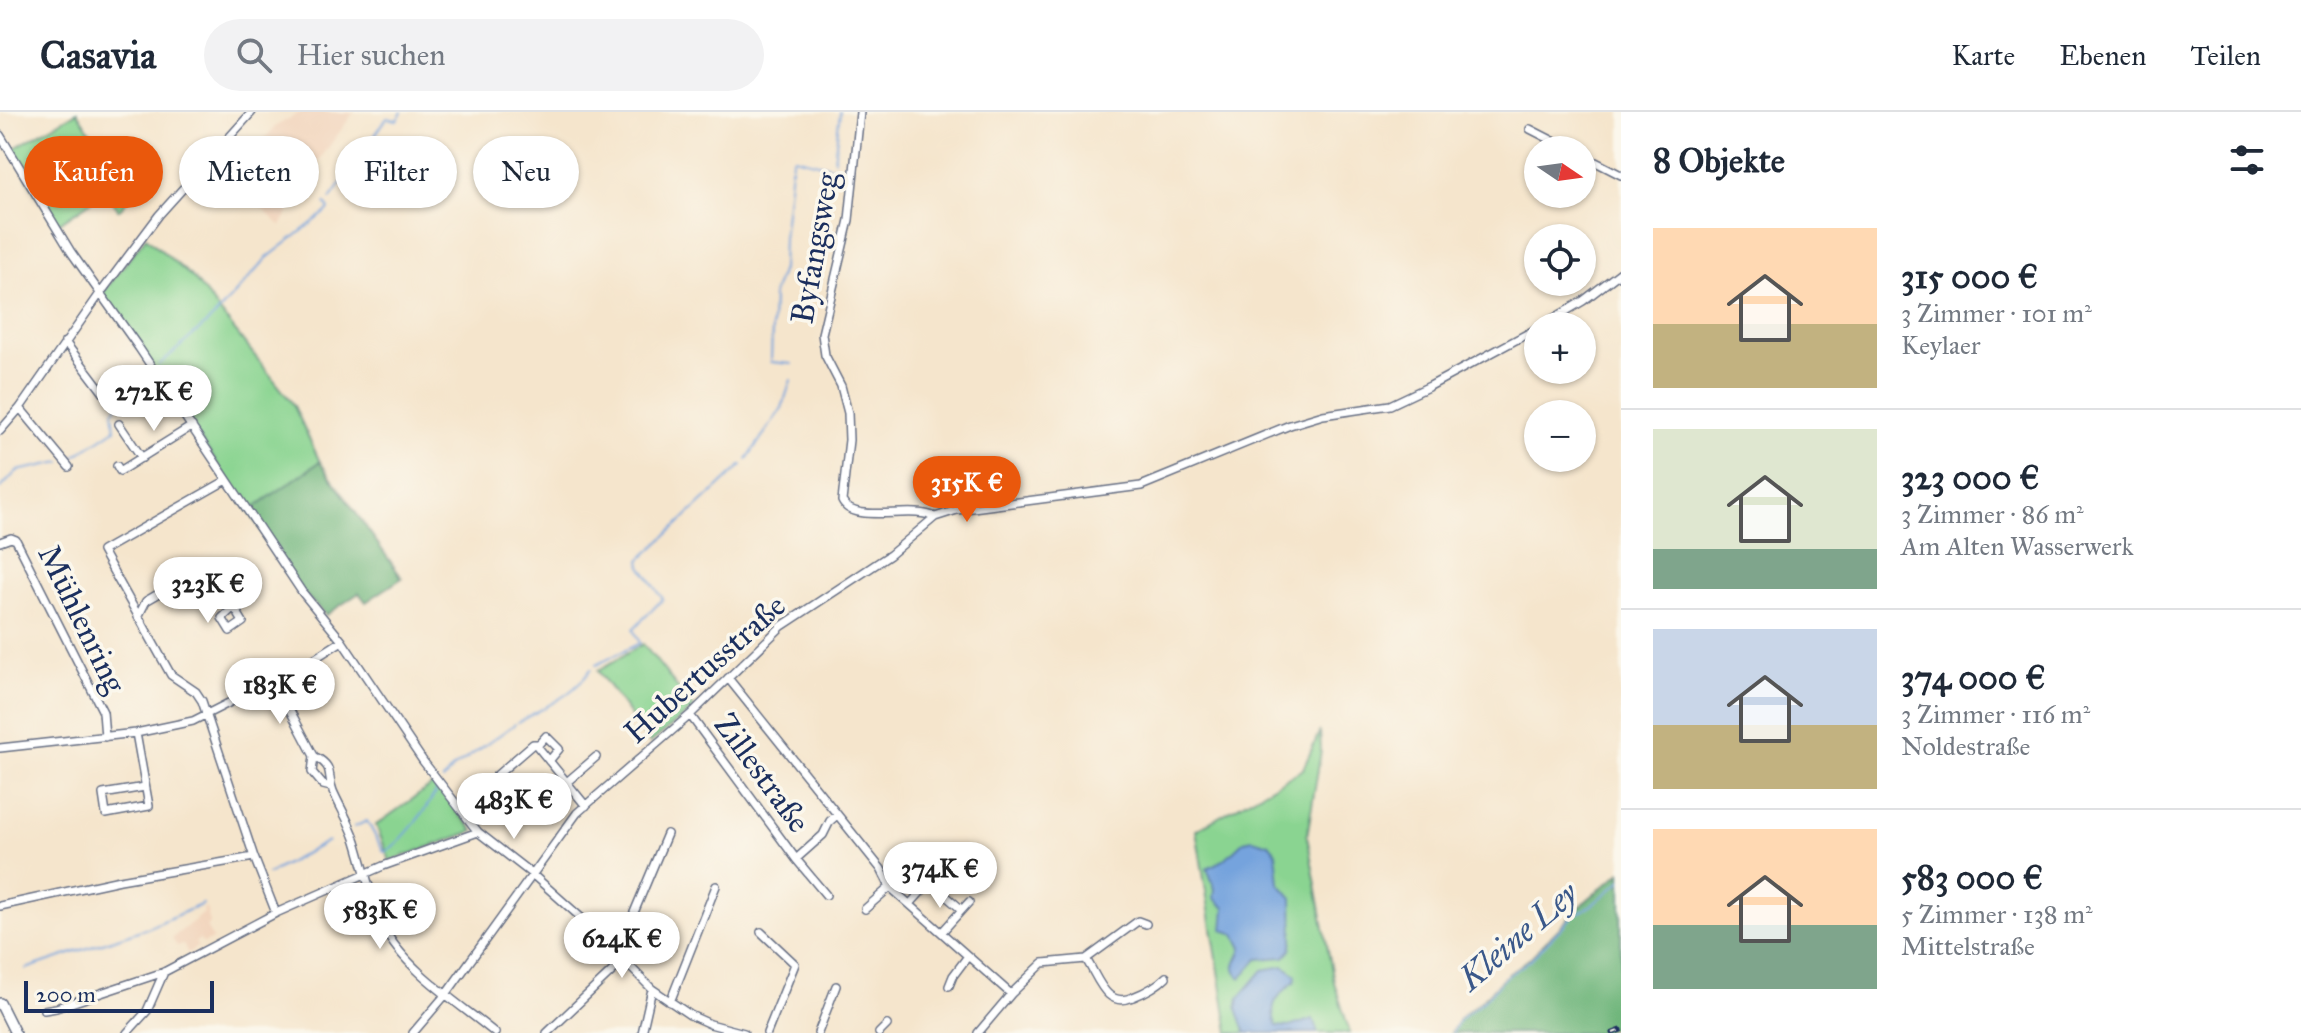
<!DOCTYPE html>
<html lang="de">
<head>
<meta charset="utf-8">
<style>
	:root { --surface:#fff; --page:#f2f2f3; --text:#1f2937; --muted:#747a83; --line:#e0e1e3; --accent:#ea580c }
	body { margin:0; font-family:"IM FELL Great Primer",serif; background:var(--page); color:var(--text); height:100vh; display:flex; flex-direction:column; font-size:30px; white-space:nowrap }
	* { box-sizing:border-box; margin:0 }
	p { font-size:26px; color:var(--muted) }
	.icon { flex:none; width:44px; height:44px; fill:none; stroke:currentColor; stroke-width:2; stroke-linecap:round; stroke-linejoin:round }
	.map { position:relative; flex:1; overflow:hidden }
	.panel { display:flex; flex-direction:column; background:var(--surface); width:680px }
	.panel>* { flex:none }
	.guide { position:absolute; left:24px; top:24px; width:760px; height:72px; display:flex; gap:16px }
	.needle { width:52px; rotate:103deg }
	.tools { position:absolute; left:1524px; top:24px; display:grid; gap:16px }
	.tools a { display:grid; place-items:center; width:72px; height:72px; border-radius:50%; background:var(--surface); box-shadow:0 2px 6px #0004; font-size:40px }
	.scale { position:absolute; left:24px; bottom:20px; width:190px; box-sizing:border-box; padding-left:8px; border:4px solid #1b2f5e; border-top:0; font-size:22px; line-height:28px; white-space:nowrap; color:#1b2f5e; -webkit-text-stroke:6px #fbf7ec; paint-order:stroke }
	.price { position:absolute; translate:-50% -68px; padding:0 18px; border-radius:28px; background:#fff; color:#222; font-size:26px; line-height:52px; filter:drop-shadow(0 2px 4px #0008) }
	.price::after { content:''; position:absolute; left:50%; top:48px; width:24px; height:18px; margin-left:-12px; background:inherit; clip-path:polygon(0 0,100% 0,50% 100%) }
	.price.current { background:var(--accent); color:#fff }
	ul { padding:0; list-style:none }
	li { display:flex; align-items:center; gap:24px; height:200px; padding:0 32px }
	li+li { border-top:2px solid var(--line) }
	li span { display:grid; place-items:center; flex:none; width:224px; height:160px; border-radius:0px; color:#555 }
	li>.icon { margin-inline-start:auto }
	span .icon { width:96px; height:96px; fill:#fffc; stroke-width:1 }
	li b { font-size:34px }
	h2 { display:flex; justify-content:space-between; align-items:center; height:96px; padding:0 32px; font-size:34px }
	.pill { padding:0 28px; border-radius:36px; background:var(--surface); box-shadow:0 2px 6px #0004; font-size:28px; line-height:72px }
	.pill.current { background:var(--accent); color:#fff }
	header { display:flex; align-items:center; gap:48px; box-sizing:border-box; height:112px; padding:0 40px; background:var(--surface); border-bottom:2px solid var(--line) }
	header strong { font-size:38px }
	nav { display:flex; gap:44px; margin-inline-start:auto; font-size:28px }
	.search { width:560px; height:72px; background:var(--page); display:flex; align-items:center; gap:20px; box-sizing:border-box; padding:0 28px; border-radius:44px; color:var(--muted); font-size:30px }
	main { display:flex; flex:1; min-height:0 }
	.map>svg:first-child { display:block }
	.built { fill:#f2d5bd }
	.green { fill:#8ad491; stroke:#528278; stroke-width:2 }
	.forest { fill:#6fb67b; stroke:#45726c; stroke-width:2 }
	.water { fill:#74a3dd; stroke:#48699e; stroke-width:2 }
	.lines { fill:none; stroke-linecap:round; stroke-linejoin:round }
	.stream { stroke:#74a3dd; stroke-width:2 }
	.minor-casing { stroke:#676f84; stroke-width:10 }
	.tertiary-casing { stroke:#676f84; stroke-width:12 }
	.minor { stroke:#fff; stroke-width:7 }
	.tertiary { stroke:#fff; stroke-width:9 }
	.rail-casing { stroke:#1b2f5e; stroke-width:5 }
	.rail { stroke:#fbf7ec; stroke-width:2; stroke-dasharray:6; stroke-linecap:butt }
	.labels { text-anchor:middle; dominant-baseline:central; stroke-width:7; stroke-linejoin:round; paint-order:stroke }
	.street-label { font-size:32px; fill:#1b2f5e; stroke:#fbf7ec }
	.water-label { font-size:34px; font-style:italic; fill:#3a588a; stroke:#fbf7ec }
</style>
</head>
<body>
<header>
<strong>Casavia</strong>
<div class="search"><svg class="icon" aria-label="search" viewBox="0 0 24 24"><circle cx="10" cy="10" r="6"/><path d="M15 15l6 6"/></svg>Hier suchen</div>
<nav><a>Karte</a><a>Ebenen</a><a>Teilen</a></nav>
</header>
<main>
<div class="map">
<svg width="1621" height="921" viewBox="0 0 1621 921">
	<rect width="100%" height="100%" fill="#fbf7ec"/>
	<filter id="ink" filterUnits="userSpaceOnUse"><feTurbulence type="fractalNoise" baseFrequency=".0125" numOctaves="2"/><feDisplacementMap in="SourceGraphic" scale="16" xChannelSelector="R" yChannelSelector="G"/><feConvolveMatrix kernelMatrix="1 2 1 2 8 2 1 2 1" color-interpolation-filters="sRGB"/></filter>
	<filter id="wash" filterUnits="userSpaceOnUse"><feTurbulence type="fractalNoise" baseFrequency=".006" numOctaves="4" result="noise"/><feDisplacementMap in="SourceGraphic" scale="32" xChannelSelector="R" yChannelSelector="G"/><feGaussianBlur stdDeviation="1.8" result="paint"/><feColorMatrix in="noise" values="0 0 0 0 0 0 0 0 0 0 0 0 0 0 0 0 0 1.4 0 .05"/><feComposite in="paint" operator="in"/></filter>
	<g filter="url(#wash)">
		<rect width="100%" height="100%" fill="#f5e5cc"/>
		<path class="built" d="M301,0H354L307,65L281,114L251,86L263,69L247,45L276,14Z
			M206,795L210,811L206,815L213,827L201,832L203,831L199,827L195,831L198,834L188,841L183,832L177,834L172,826L204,801L203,797Z"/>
		<path class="green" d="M77,0L132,83L119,98L105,80L55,114L11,38Z
			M146,125L194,167L293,292L320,350L249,399L102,182Z
			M643,532L694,596L650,631L598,559Z
			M1320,619L1321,639L1307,724L1334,870L1350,921H1229L1196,718L1303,657Z
			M435,671L474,719L390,749L376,713Z"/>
		<path class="forest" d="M320,350L402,466L366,490L359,481L326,503L302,480L249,399Z
			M1621,760V913L1601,921H1451L1460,906L1480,890L1506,864L1529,847L1587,788Z"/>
		<path class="water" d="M1253,727L1269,732L1276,740L1279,771L1292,786L1293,829L1291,838L1285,845L1258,847L1241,866C1228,855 1239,849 1242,836L1235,822L1223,818L1225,796L1214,786L1215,777L1207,756L1225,747L1244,729Z
			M1284,854L1296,863L1295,869C1280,882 1266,892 1277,914L1289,915L1313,907L1318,921H1246L1237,897L1239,886L1263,858Z"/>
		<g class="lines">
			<path class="stream" d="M834,48L840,0
				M330,87L387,6L397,8L402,0
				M792,252L771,250L773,182L782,157L783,126L792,48L794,45L834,55
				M159,253L214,205L267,146L325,101L329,97L325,91
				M747,347L782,296L791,268
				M69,348L115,317L113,299L137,271L149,262
				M0,377L17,359L61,350
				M596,553L640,531L633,517L663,487L641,454L640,448L742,353
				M518,610C544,595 575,583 591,557
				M443,668L453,656L515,612
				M354,715L367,709L384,740C401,733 429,694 437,677
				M268,762L328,729
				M26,857L147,816L203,792
				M1452,921L1460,907L1482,890L1506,865L1529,849L1571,806L1592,793L1621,769"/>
		</g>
	</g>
	<g filter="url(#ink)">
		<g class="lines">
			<g class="minor-casing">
				<path id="minor" d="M860,0L849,108L822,222L825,243L841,274L848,301L849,328L842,389C853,413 912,393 935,405
					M1530,17L1571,38
					M0,23L71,140L139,236L302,480L342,529L423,649L478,720L532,762L587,811L652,877L690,903L710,912L744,921
					M1582,43L1621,63
					M1541,214L1583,189L1621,160
					M65,230L112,292
					M20,296L69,355
					M119,312L142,346
					M0,319L20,296L99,183L159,103L252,0
					M117,354L120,359L192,314
					M227,368L102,439L171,563L196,580L202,589L254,745L276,801
					M0,430L11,426L16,428L103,600L105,625
					M138,505L146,489L201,457L206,458L234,495L222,506L230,519L243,510L234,495
					M728,566L881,757L890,775
					M274,568L314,644C336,656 326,662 333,679C340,695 350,711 356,729C365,758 371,789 384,816C404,857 460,892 495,921
					M690,603L796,747L826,783
					M136,621L149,694L106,702L103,682L145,675
					M0,636L136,621L193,609L306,552L342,529
					M314,644L312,660L323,673L331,675
					M549,649L559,637L546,624L537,634L586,694
					M496,664L533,632H537
					M540,693L596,645
					M796,747L823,723L830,709L837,703
					M930,770L961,797
					M910,792L939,760
					M0,794L120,768L254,745
					M865,797L890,775L1011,882
					M761,820L795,852L767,921
					M942,820L969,790
					M617,841L667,722
					M1086,847C1099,867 1106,897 1133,885C1146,880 1156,875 1166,865
					M949,874L953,864L968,844
					M670,890L716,774
					M44,898L56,896L164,860L276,801L383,754L478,720
					M127,921L147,899L164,860
					M413,921L447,881L577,701L690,603L782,514L890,443L935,405L957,398L1141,374L1290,313L1323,303L1390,293L1430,274L1538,216
					M547,921L624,848
					M642,921L652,877
					M818,921L836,874
					M879,921L887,913
					M978,921L1011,882L1043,851L1086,847L1138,809L1146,812"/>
			</g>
			<g class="tertiary-casing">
				<path id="tertiary" d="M0,891L15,921"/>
			</g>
			<use href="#minor" class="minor"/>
			<use href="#tertiary" class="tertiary"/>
			<g class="rail-casing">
				<path id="rail" d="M1613,921L1621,918"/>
			</g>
			<use href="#rail" class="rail"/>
		</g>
	</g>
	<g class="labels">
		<g class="street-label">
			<text transform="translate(815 136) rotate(-80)">Byfangsweg</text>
			<text transform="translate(82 507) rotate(64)">Mühlenring</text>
			<text transform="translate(705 557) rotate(-42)">Hubertusstraße</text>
			<text transform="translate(762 661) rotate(54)">Zillestraße</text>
		</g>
		<g class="water-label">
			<text transform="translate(1518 824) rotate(-41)">Kleine Ley</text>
		</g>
	</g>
</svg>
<div class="tools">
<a><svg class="needle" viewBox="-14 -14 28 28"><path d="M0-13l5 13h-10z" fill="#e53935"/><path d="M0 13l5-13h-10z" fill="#747a83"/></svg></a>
<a><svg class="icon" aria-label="locate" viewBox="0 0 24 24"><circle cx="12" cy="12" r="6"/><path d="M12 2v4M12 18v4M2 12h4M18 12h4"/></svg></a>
<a>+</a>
<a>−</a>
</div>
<div class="scale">200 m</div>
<b class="price" style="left:154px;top:321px">272K €</b>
<b class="price current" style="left:967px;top:412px">315K €</b>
<b class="price" style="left:208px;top:513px">323K €</b>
<b class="price" style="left:280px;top:614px">183K €</b>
<b class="price" style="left:514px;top:729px">483K €</b>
<b class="price" style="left:940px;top:798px">374K €</b>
<b class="price" style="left:380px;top:839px">583K €</b>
<b class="price" style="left:622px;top:868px">624K €</b>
<div class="guide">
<a class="pill current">Kaufen</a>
<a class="pill">Mieten</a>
<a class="pill">Filter</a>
<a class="pill">Neu</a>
</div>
</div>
<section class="panel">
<h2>8 Objekte<svg class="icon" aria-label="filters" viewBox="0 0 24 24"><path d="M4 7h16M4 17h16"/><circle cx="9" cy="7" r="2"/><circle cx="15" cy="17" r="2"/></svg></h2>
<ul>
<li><span style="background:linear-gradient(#ffd9b3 60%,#c2b280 0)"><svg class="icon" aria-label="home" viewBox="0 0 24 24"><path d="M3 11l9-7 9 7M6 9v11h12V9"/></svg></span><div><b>315 000 €</b><p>3 Zimmer · 101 m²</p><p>Keylaer</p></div></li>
<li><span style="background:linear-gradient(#dfe7d0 75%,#7fa58c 0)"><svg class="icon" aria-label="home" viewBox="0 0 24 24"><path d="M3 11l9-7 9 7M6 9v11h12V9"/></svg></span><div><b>323 000 €</b><p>3 Zimmer · 86 m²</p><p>Am Alten Wasserwerk</p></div></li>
<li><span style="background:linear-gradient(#c9d6e8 60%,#c2b280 0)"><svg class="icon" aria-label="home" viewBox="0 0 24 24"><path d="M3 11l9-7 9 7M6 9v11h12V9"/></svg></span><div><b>374 000 €</b><p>3 Zimmer · 116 m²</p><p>Noldestraße</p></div></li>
<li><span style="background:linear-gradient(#ffd9b3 60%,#7fa58c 0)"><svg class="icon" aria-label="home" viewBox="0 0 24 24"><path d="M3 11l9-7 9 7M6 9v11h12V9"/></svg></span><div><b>583 000 €</b><p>5 Zimmer · 138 m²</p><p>Mittelstraße</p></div></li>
</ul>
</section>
</main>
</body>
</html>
